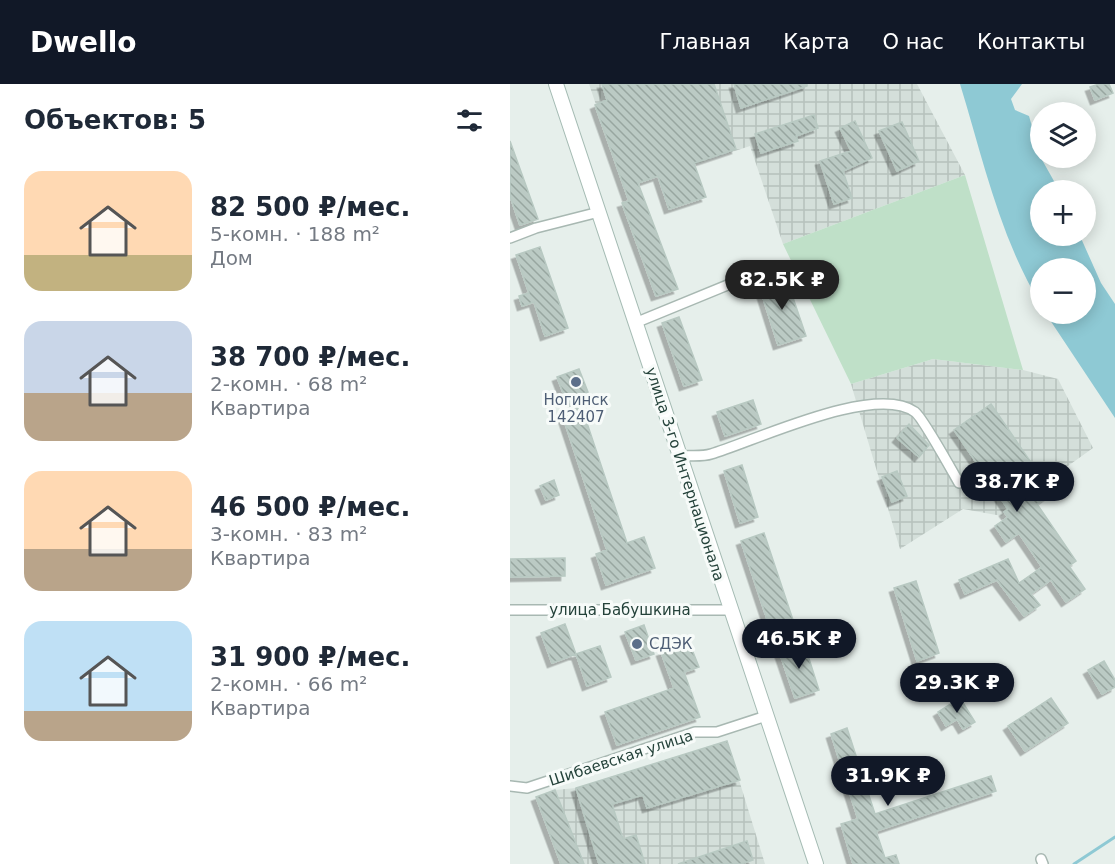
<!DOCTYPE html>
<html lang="ru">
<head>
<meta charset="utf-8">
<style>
	:root { --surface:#fff; --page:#f6f6f7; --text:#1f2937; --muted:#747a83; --accent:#111827 }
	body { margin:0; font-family:"DejaVu Sans",sans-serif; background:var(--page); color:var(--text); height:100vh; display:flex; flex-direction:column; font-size:22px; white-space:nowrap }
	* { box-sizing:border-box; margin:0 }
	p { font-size:20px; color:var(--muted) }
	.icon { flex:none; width:33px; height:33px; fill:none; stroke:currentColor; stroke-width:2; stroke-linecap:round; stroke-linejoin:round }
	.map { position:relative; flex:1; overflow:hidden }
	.details { display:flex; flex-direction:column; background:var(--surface); width:510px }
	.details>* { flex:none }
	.buttons { position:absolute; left:520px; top:18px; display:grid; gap:12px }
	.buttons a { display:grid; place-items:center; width:66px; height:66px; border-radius:50%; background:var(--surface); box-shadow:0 3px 15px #0003; font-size:30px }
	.price { position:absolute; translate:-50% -51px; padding:0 14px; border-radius:21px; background:var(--accent); color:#fff; font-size:20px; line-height:39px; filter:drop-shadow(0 2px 3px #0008) }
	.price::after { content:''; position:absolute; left:50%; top:36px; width:18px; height:14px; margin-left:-9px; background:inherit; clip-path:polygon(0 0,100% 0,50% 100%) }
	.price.on { background:#222; color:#fff }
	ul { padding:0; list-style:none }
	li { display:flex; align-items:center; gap:18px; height:150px; padding:0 24px }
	li span { display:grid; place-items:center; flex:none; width:168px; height:120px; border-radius:18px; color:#555 }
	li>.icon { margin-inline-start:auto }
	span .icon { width:72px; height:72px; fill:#fffc; stroke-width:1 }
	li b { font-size:26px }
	h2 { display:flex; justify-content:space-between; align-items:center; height:72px; padding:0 24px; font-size:26px }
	header { display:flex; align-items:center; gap:36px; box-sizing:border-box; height:84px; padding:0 30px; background:var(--accent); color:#fff }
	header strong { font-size:28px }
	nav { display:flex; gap:33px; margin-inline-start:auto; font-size:21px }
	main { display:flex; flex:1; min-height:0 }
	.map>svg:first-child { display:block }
	.industrial { fill:url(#industrial-grid) }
	.green { fill:#bfe0c8 }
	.water { fill:#8ec9d4 }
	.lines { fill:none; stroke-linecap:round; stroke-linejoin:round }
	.stream { stroke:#8ec9d4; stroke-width:3 }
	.building { fill:url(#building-back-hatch); stroke:#b8c9c2; stroke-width:1.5; filter:url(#shadow) }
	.street-casing { stroke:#a8b8b2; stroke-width:12 }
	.secondary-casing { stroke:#a4bbb3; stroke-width:16 }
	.street { stroke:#fff; stroke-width:9 }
	.secondary { stroke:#fff; stroke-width:14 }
	.service-dot { fill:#5c6f8a; stroke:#f7fbf9; stroke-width:2 }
	.labels { text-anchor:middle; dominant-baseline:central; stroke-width:6; stroke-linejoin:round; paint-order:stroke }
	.service-label { font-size:15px; fill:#4e5e75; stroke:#f7fbf9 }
	.street-label { font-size:15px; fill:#24423a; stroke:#f7fbf9 }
</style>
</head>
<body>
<header>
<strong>Dwello</strong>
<nav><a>Главная</a><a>Карта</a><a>О нас</a><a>Контакты</a></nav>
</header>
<main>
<section class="details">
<h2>Объектов: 5<svg class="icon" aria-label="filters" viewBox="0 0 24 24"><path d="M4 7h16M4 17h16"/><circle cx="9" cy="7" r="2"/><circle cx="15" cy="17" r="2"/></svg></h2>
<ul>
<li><span style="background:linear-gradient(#ffd9b3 70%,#c2b280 0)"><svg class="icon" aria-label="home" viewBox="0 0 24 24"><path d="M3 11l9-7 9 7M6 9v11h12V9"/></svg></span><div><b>82 500 ₽/мес.</b><p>5-комн. · 188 m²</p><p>Дом</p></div></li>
<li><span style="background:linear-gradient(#c9d6e8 60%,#b9a48a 0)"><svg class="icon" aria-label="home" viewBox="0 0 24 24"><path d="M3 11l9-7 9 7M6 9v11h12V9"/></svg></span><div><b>38 700 ₽/мес.</b><p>2-комн. · 68 m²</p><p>Квартира</p></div></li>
<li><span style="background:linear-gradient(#ffd9b3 65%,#b9a48a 0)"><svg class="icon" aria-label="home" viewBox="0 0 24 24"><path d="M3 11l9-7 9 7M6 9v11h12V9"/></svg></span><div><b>46 500 ₽/мес.</b><p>3-комн. · 83 m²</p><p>Квартира</p></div></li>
<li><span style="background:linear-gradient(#bfe0f5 75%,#b9a48a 0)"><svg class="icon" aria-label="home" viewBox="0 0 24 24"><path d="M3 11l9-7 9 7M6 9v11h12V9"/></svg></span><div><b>31 900 ₽/мес.</b><p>2-комн. · 66 m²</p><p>Квартира</p></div></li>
</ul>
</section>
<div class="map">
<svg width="605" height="780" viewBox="0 0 605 780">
	<defs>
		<pattern id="industrial-grid" width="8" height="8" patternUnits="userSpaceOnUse" patternTransform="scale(1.5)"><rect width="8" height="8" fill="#d4dfda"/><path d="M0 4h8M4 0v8" fill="none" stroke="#b6c1bc"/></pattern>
		<pattern id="building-back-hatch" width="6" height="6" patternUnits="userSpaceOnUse" patternTransform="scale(1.5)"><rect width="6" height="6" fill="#bbcac4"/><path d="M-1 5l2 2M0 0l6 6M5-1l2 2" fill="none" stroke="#98a6a0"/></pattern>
		<filter id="shadow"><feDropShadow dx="-4.5" dy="4.5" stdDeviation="0" flood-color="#0004"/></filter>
	</defs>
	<rect width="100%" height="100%" fill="#e6efeb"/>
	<path class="industrial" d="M79,0H407L455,91L273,160L240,62L114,104Z
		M423,275L513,286L548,295L583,364L498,425L492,432L453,425L390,465L341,300Z
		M217,657L255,780H51L26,713L45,706L66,704Z"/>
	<path class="green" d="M455,91L513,286L423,275L341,300L273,160Z"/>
	<path class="water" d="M450,0H512L501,15L505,26L519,32L531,74L549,106H531V152H570L591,199L605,220V334L536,230H576V184H531V221C490,154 473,75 450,0Z"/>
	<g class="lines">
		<path class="stream" d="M564,780L605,753"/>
	</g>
	<path class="building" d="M92,0H204L226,65L184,79L196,113L159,125L148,92L128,99L168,205L146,212L112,119L119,117L85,21L97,16Z
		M224,0H297V2L231,24Z
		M589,0H599L603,9L585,16L580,3Z
		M304,31L308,44L286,52L288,57L251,69L245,50Z
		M345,37L362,74L333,87L342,114L324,120L310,77L341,67L330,44Z
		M392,38L409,77L387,87L369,47Z
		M0,57L28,135L10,141L0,112Z
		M30,163L58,244L35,252L24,218L12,222L9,212L19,209L6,171Z
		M276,193L296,252L268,261L249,201Z
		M169,233L192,296L174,302L152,239Z
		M69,285L78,308L68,312L117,459L134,453L145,484L96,501L86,470L97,466L51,327L59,324L47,293Z
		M243,316L251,340L215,352L207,328Z
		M481,320L542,409L527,420L566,477L559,482L575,505L556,518L541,496L521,510L530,521L514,532L487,496L455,510L449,496L498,475L509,499L532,483L509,449L496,458L485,442L498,433L494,428L498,425L444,346Z
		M399,340L419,361L409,373L387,354Z
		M232,381L248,433L230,439L214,387Z
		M387,387L397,412L382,418L372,393Z
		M44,396L49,411L36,416L30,402Z
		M254,449L283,536L260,544L231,457Z
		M55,474V492L0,493V475Z
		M406,497L429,569L407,577L384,504Z
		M55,540L66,570L42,579L31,549Z
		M134,541L144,570L126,576L115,548Z
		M179,558L189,583L174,588L190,633L107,661L95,628L164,604L151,568Z
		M294,559L309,606L285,614L269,567Z
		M90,562L101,593L77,602L66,570Z
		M594,577L605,596V603L592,610L578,586Z
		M450,614L465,638L453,645L447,635L436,642L428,628Z
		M541,614L558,639L515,667L498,642Z
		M337,644L365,730L481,692L486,707L366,747L375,774L386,771L389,780H343L331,740L348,735L321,650Z
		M217,657L230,696L137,724L133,711L102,720L113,755L126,751L135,780H89L66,704Z
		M45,706L74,780H51L26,713Z
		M237,757L243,776L231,780H168Z"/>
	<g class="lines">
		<g class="street-casing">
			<path id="street" d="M0,154L26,144L89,128
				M125,239L259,184
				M169,372C180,371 192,373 201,370C245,357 365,299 405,328C413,334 442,387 449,399
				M0,526H221
				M0,702L17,704L185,648H207L256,632
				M531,775L533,780"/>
		</g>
		<g class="secondary-casing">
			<path id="secondary" d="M46,0L306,780"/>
		</g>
		<use href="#street" class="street"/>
		<use href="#secondary" class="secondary"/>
	</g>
	<g class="service-dot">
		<circle cx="66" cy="298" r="6"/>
		<circle cx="127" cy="560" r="6"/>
	</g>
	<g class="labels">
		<g class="service-label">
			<text x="66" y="316">Ногинск<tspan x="66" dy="17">142407</tspan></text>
			<text x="139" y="560" text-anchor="start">СДЭК</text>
		</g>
		<g class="street-label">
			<text transform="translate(175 390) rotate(72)">улица 3-го Интернационала</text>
			<text x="110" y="526">улица Бабушкина</text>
			<text transform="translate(111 674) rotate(-18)">Шибаевская улица</text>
		</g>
	</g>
</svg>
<div class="buttons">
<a><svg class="icon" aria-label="layers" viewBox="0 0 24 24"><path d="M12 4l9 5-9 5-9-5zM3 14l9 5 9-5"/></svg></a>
<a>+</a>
<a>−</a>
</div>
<b class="price on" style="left:272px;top:227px">82.5K ₽</b>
<b class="price" style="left:507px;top:429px">38.7K ₽</b>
<b class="price" style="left:289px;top:586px">46.5K ₽</b>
<b class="price" style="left:447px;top:630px">29.3K ₽</b>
<b class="price" style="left:378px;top:723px">31.9K ₽</b>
</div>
</main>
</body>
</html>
